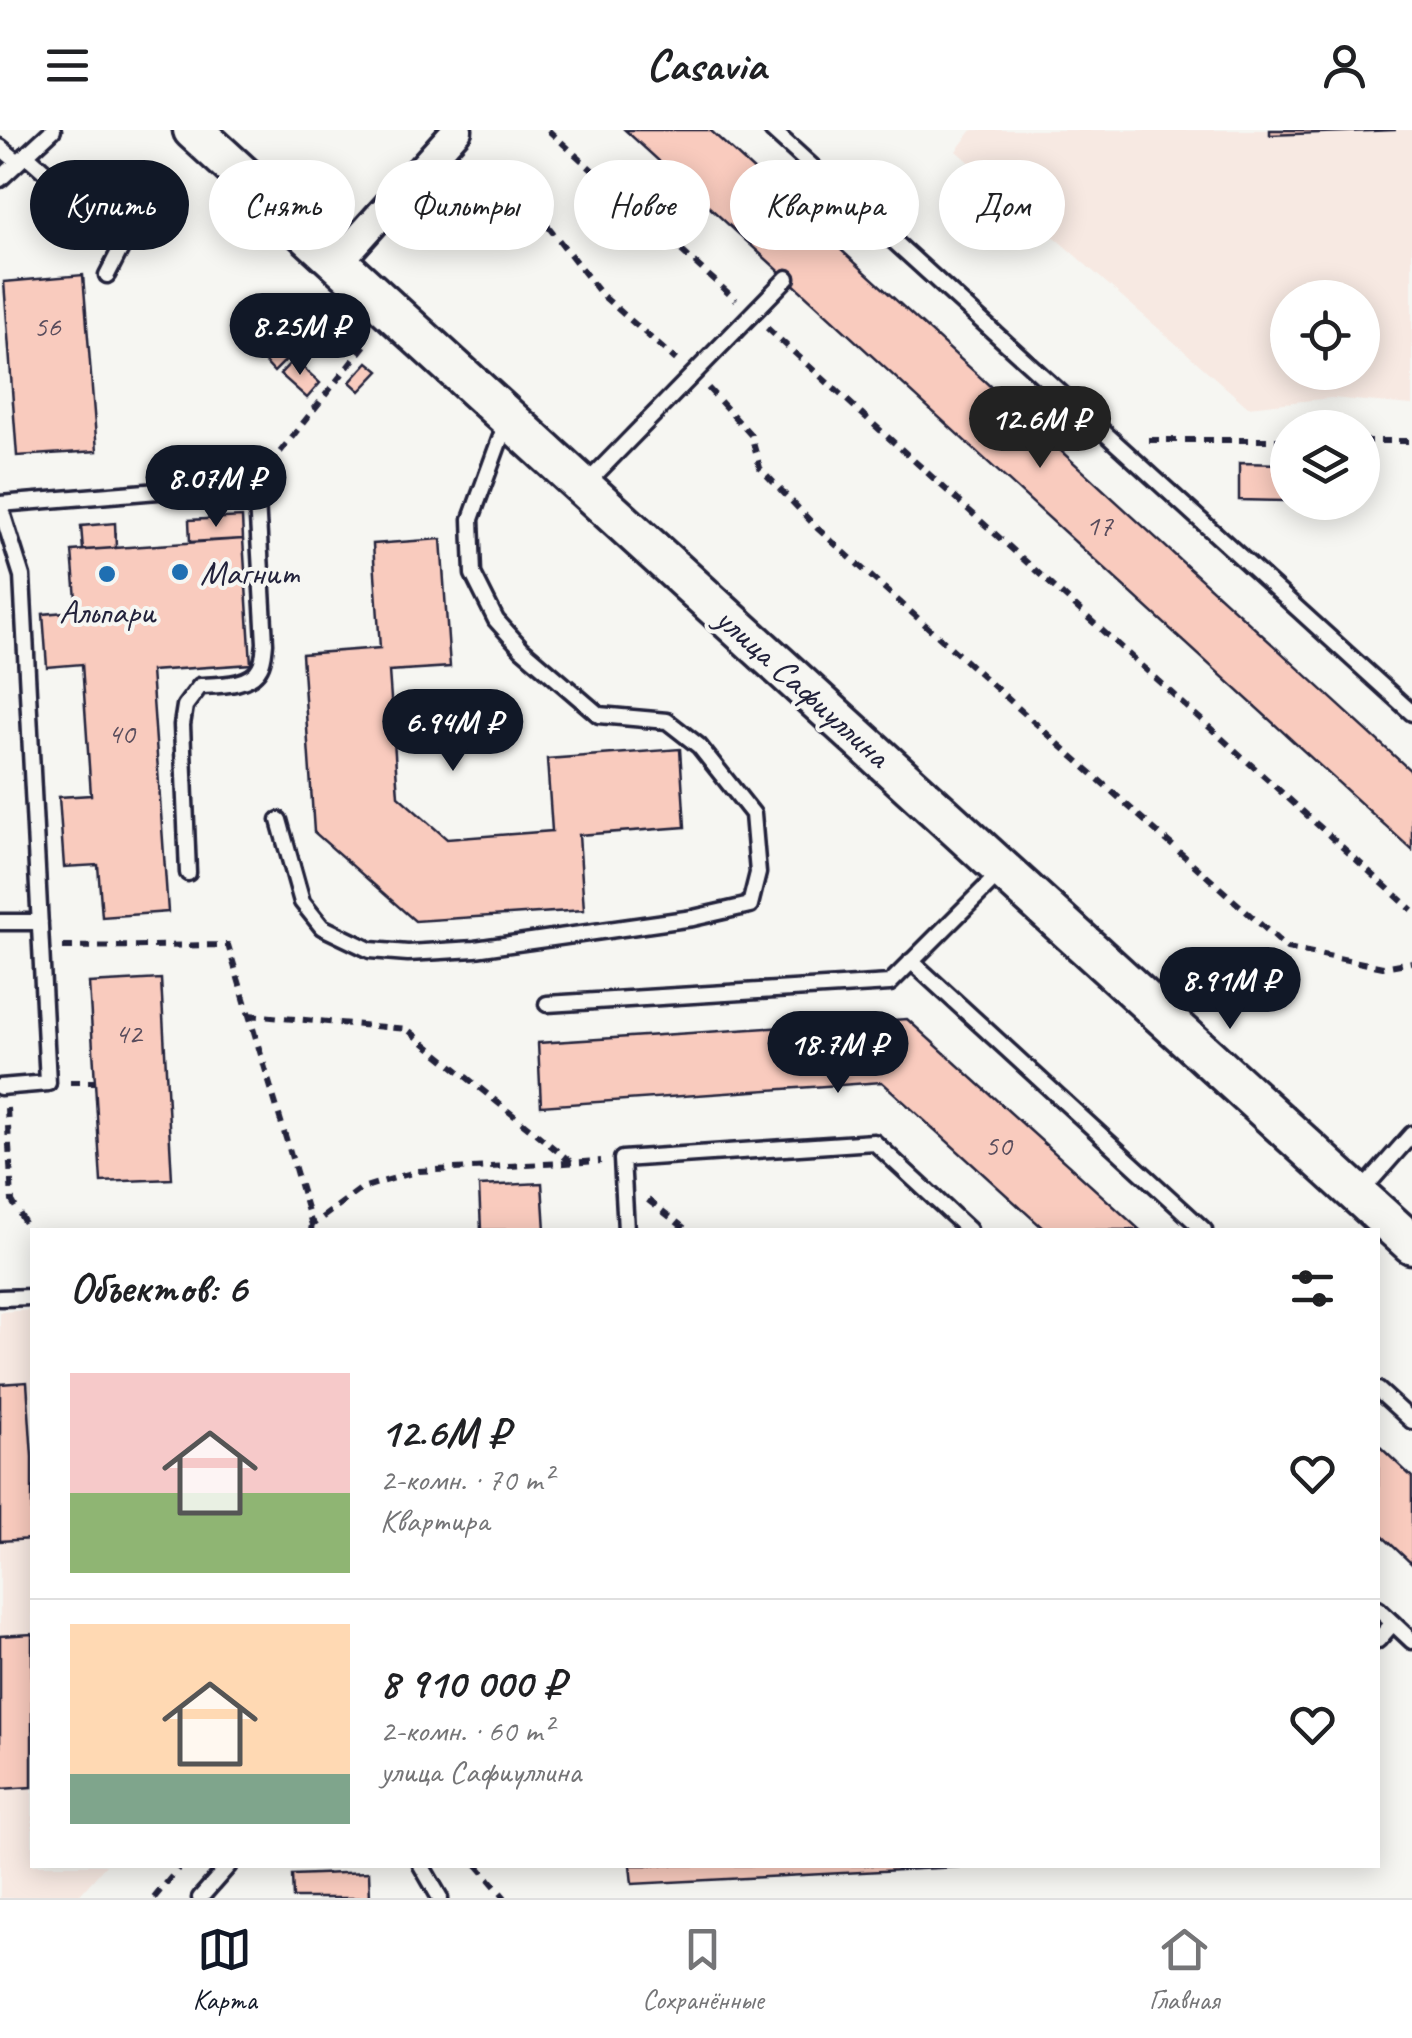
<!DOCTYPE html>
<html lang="ru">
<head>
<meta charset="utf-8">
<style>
	:root { --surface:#fff; --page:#f6f6f6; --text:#202124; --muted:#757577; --line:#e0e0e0; --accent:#111827 }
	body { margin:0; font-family:Caveat,sans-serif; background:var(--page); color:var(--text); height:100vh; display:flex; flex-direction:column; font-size:38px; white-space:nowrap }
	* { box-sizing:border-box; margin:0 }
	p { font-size:32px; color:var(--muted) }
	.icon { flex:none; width:55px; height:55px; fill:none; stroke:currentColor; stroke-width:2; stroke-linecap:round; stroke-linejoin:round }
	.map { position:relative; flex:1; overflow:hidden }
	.panel { position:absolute; left:30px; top:1098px; width:1350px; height:640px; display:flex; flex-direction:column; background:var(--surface); border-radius:0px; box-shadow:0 5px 25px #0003 }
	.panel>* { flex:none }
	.hud { position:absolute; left:30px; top:30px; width:1352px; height:90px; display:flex; gap:20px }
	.buttons { position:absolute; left:1270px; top:150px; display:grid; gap:20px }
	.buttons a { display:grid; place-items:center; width:110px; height:110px; border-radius:50%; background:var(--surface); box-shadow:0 5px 25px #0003; font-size:50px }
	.price { position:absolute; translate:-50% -85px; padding:0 22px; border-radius:35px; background:var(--accent); color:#fff; font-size:32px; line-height:65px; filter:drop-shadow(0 2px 5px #0008) }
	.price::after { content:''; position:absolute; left:50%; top:60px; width:30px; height:22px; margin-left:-15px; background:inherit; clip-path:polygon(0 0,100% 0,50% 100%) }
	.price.selected { background:#222; color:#fff }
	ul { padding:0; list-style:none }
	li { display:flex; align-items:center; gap:30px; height:250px; padding:0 40px }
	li+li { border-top:2px solid var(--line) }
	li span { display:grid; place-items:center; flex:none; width:280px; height:200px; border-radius:0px; color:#555 }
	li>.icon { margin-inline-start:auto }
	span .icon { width:120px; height:120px; fill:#fffc; stroke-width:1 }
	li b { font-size:42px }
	h2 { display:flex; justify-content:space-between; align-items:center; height:120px; padding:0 40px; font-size:42px }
	.chip { padding:0 35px; border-radius:45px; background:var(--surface); box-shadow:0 5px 25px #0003; font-size:35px; line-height:90px }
	.chip.selected { background:var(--accent); color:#fff }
	header { display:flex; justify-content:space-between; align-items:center; height:130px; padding:0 40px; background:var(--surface); font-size:45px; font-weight:700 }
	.menu { display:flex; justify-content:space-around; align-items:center; height:140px; border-top:2px solid var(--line); background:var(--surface); font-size:28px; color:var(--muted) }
	.menu a { display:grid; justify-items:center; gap:5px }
	.menu .selected { color:var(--accent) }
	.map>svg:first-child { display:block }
	.built { fill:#f7e9e2; fill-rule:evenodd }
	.building { fill:#f9cbbe; stroke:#22223b; stroke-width:2.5 }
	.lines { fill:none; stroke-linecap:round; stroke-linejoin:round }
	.lane-casing { stroke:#22223b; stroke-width:21 }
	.street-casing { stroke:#22223b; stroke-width:35 }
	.secondary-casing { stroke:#22223b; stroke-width:45 }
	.path { stroke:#22223b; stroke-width:6; stroke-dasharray:10 8; stroke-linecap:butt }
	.lane { stroke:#f6f6f2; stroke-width:14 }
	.street { stroke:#f6f6f2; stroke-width:28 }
	.secondary { stroke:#f6f6f2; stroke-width:38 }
	.poi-dot { fill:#1f6fb2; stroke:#f6f6f2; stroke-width:4 }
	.labels { text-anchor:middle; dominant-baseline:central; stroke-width:8; stroke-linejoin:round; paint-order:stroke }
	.number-label { font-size:30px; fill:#584c5c }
	.poi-label { font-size:35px; fill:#22223b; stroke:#f6f6f2; text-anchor:start }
	.street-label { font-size:35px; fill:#22223b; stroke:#f6f6f2 }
</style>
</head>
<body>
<header><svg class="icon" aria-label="menu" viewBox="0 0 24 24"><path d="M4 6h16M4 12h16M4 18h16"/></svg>Casavia<svg class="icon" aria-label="person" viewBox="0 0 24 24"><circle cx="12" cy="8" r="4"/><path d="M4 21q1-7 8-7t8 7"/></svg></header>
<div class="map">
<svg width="1412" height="1768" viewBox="0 0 1412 1768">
	<rect width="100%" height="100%" fill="#f6f6f2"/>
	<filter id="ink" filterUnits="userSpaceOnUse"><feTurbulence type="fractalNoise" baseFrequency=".01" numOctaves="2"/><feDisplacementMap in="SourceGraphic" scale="20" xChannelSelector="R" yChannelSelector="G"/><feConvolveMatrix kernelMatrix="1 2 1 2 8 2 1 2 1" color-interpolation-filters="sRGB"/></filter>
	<g filter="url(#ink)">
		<path class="built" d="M972,0H1412V275L1331,268L1248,277L956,21ZM1288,168H1362V242H1288Z
			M32,1180V1735H106L77,1768H0V1182Z"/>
		<path class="building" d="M625,0H710L1412,642V720Z
			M1270,0H1396L1270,5Z
			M83,145L97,321L17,326L4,152Z
			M278,215L289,227L274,242L263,230Z
			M294,229L320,253L307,268L280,244Z
			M368,232L379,241L360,261L350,252Z
			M1239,333L1288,334V371L1239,370Z
			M242,387L243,409L190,412L189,390Z
			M115,393L116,418L83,420L81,396Z
			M243,409L251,534L151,541L168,782L102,787L98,735L64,737L59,667L91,665L82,534L47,537L43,484L77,481L72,421Z
			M441,409L450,537L389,541L398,666L447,709L552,701L547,629L680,619L685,697L579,705L584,780L415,791L314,702L302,524L380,518L373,414Z
			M161,849L172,1049L101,1052L89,853Z
			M907,889L1140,1100H1045L882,952L541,976L538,913Z
			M542,1053L545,1100H481L479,1056Z
			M27,1252L32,1327V1409L0,1411V1254Z
			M1378,1315L1412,1347V1434L1378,1402Z
			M32,1504V1657L0,1659V1506Z
			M630,1735H997L632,1754Z
			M369,1742L370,1768H293L292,1745Z"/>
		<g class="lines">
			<g class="lane-casing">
				<path id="lane" d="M772,0L1412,583
					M0,17L18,32
					M26,25L79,72L121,118L107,145
					M0,49L53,0
					M827,107L857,77
					M584,356L787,148
					M0,374L256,353L265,513C264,521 264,530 260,537C251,556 219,555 200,556L185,576L182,595L188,743
					M0,376L22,446L48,953L0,957
					M279,690L302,772L322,797L370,820L408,823L475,819L693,788L750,775L758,743L753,684L699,616L667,591L599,585L522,519L496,490L473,444L471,389L507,290
					M0,792H40
					M911,831L1204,1100
					M547,874L890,853L1000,743
					M1359,1064L1412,1004
					M626,1100L622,1029L874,1012L969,1100
					M0,1168L32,1167
					M1378,1260L1412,1291
					M1378,1479L1412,1511
					M1378,1510L1393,1493
					M421,1735L440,1768
					M200,1768L229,1735"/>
			</g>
			<g class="street-casing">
				<path id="street" d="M338,132L457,0"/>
			</g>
			<g class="secondary-casing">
				<path id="secondary" d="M193,0L1412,1114"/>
			</g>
			<path class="path" d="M548,0L736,170
				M503,39L602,165L676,230
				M767,198L1412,780
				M708,258L751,305L760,338L817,398L1287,818L1383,837L1412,832
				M1149,310H1288
				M1362,311H1412
				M269,336L365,215L274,201
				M63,817L228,815L312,1095
				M249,885L407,899L571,1032
				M70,952H95
				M7,978L12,1071L32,1105
				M648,1070L687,1100
				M311,1100L312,1095L362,1058L418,1041L601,1031
				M477,1735L505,1768
				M154,1768L181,1735"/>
			<use href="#lane" class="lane"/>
			<use href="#street" class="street"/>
			<use href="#secondary" class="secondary"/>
		</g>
	</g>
	<g class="poi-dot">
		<circle cx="180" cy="442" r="10"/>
		<circle cx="107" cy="444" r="10"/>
	</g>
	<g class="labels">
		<g class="number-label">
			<text x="47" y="196">56</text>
			<text x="1099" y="395">17</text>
			<text x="121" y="603">40</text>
			<text x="128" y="903">42</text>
			<text x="998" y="1015">50</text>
		</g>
		<g class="poi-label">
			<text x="200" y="442">Магнит</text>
			<text x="107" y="481" text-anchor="middle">Альпари</text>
		</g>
		<g class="street-label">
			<text transform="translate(803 557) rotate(42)">улица Сафиуллина</text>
		</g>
	</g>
</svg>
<div class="buttons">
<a><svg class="icon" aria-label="locate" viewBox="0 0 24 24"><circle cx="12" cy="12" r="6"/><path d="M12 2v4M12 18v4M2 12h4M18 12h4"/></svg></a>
<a><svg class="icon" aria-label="layers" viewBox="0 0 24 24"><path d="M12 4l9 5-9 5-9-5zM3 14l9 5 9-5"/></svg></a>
</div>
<b class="price" style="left:300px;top:248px">8.25M ₽</b>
<b class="price selected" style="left:1040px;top:341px">12.6M ₽</b>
<b class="price" style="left:216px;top:400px">8.07M ₽</b>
<b class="price" style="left:453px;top:644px">6.94M ₽</b>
<b class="price" style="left:1230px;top:902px">8.91M ₽</b>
<b class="price" style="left:838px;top:966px">18.7M ₽</b>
<div class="hud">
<a class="chip selected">Купить</a>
<a class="chip">Снять</a>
<a class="chip">Фильтры</a>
<a class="chip">Новое</a>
<a class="chip">Квартира</a>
<a class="chip">Дом</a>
</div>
<section class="panel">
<h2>Объектов: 6<svg class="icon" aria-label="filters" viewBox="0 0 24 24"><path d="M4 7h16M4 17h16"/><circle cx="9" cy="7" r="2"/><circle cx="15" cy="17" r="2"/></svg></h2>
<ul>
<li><span style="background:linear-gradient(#f6c9c9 60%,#8fb573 0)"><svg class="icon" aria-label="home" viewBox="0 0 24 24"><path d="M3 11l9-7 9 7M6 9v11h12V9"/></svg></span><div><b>12.6M ₽</b><p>2-комн. · 70 m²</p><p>Квартира</p></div><svg class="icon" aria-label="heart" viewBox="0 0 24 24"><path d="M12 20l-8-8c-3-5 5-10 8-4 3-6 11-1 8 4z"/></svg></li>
<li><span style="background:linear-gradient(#ffd9b3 75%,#7fa58c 0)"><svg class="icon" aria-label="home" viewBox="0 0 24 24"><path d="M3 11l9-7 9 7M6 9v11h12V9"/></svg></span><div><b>8 910 000 ₽</b><p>2-комн. · 60 m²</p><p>улица Сафиуллина</p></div><svg class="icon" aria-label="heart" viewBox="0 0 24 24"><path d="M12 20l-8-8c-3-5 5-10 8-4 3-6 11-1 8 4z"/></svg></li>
</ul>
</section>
</div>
<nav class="menu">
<a class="selected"><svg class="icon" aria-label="map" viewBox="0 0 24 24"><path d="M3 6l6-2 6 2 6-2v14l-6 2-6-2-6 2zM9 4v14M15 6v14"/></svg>Карта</a>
<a><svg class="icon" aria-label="saved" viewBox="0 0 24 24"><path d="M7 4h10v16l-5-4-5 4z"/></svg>Сохранённые</a>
<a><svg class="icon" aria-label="home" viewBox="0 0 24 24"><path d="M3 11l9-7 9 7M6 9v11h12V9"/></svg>Главная</a>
</nav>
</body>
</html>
